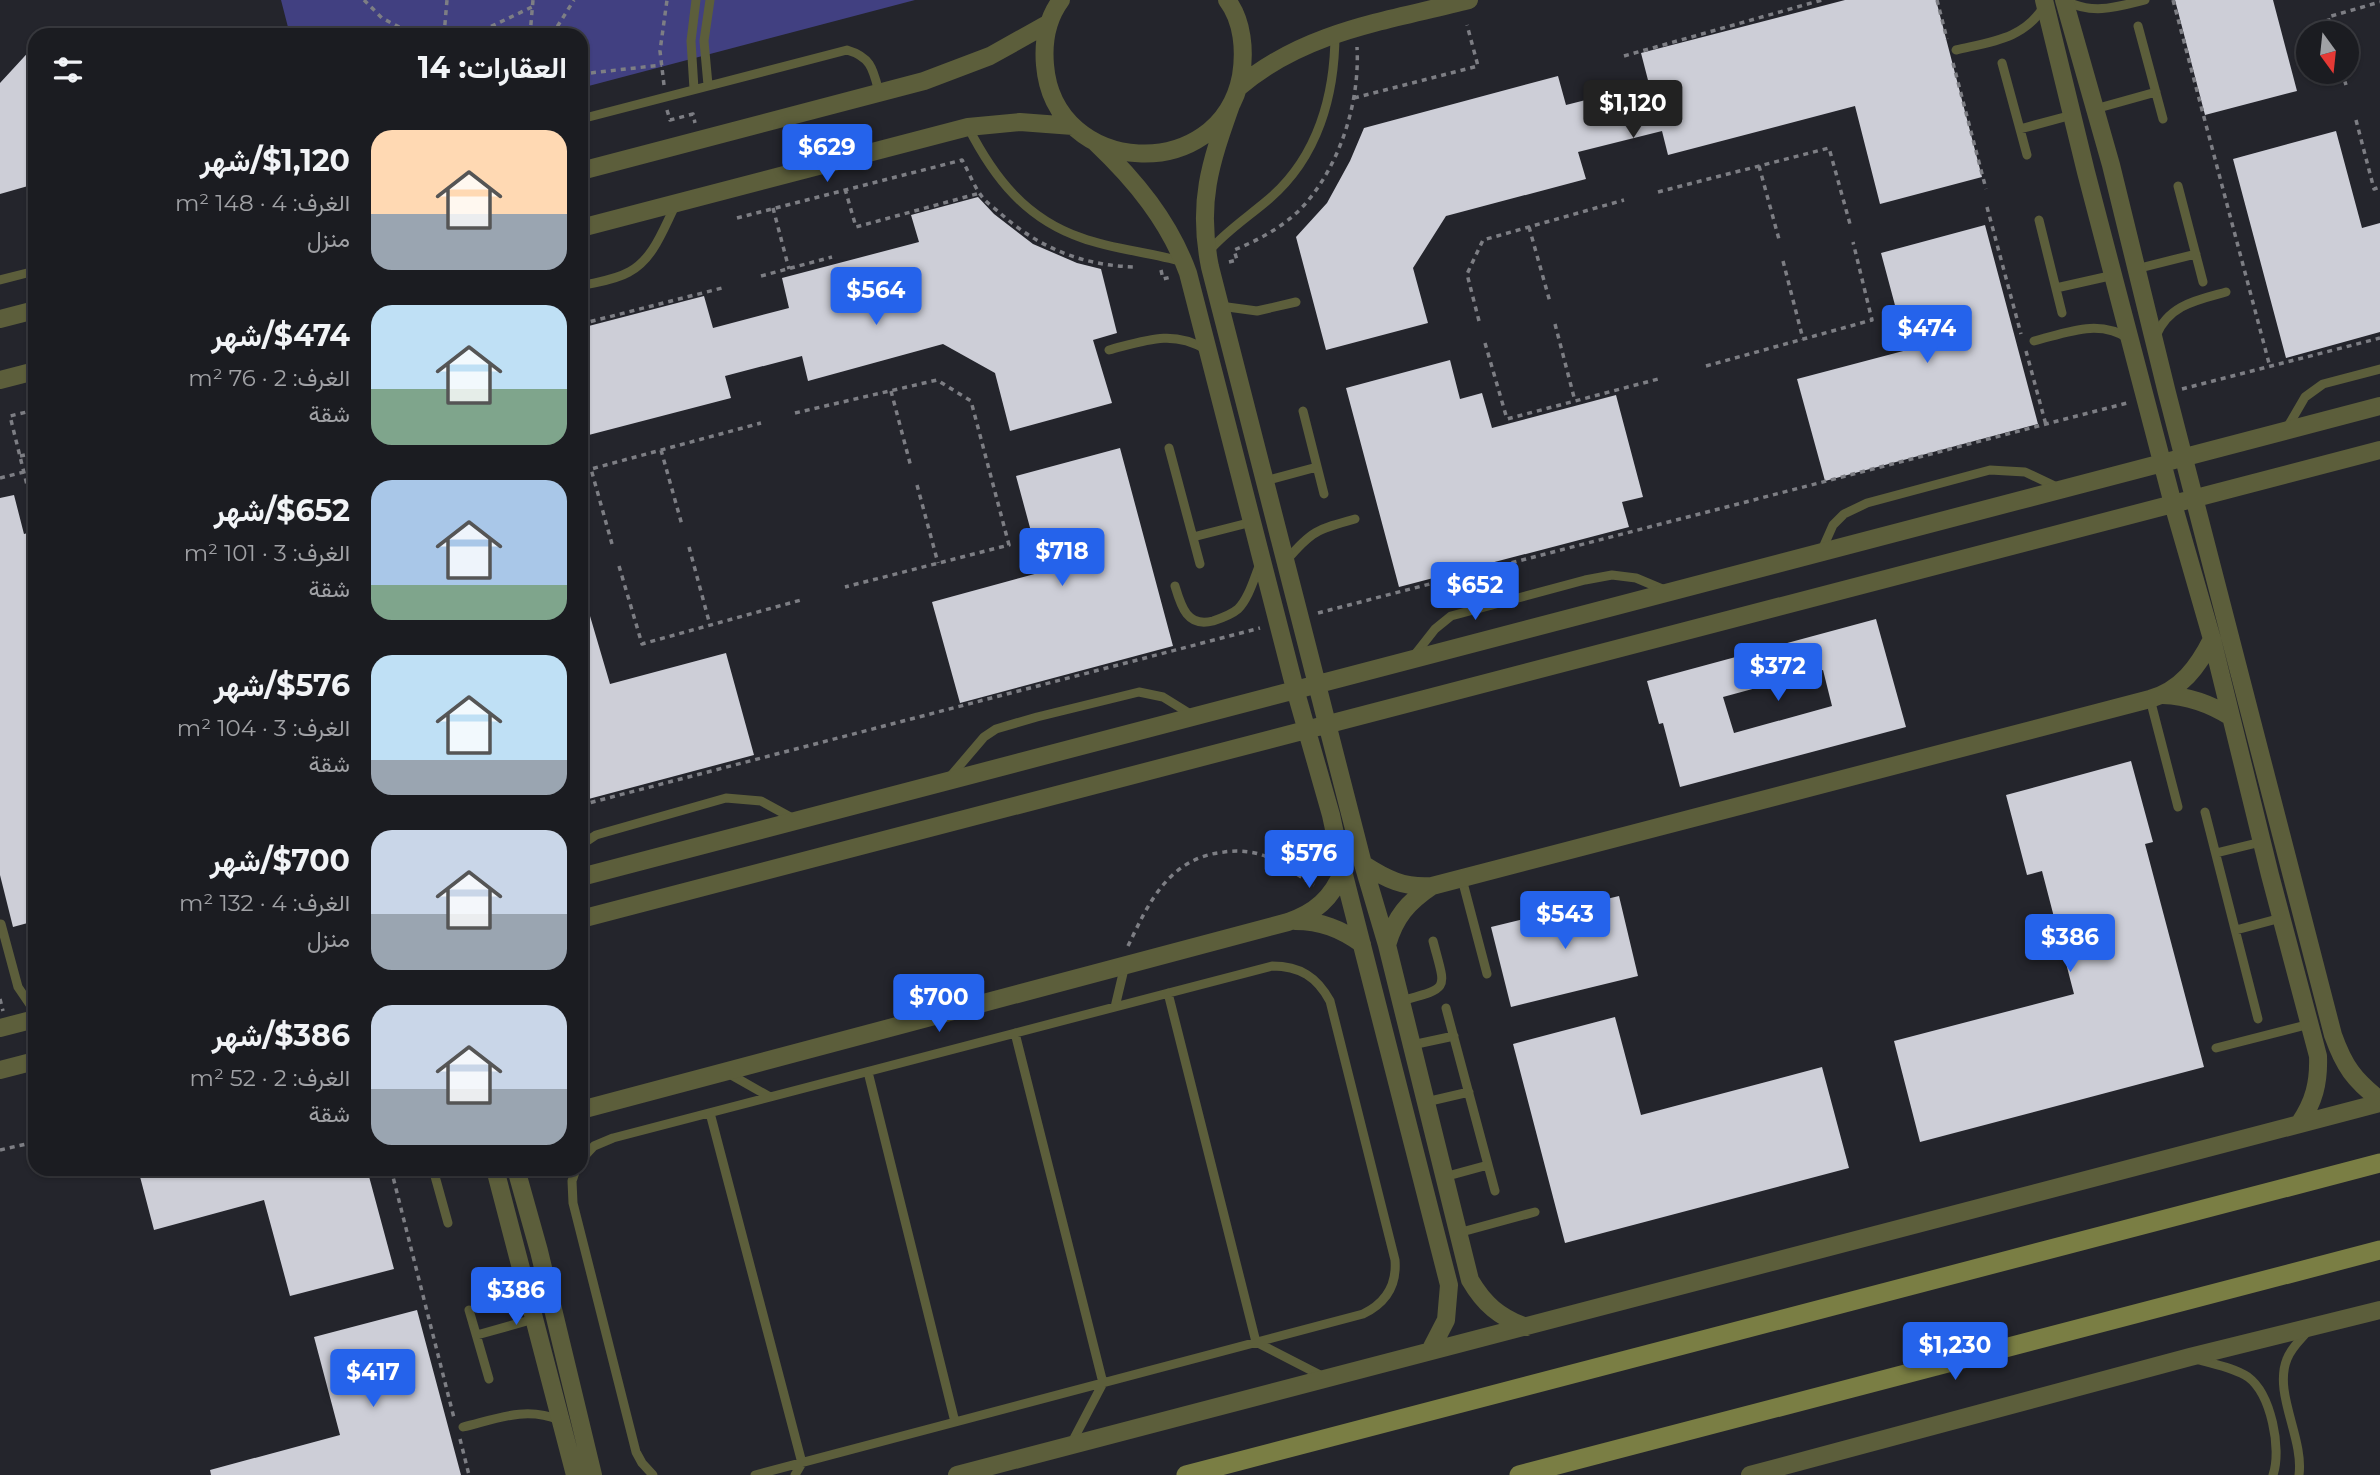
<!DOCTYPE html>
<html lang="ar">
<head>
<meta charset="utf-8">
<style>
	:root { --surface:#1b1c21; --page:#24252a; --text:#f1f3f6; --muted:#a0a1a5; --line:#393a3f; --accent:#2563eb }
	body { margin:0; font-family:Montserrat,Vazirmatn,sans-serif; background:var(--page); color:var(--text); direction:rtl; height:100vh; display:flex; flex-direction:column; font-size:26px; white-space:nowrap }
	* { box-sizing:border-box; margin:0 }
	p { font-size:23px; color:var(--muted) }
	.icon { flex:none; width:38px; height:38px; fill:none; stroke:currentColor; stroke-width:2; stroke-linecap:round; stroke-linejoin:round }
	.map { position:relative; flex:1; overflow:hidden; direction:ltr }
	.panel { position:absolute; left:28px; top:28px; width:560px; height:1148px; display:flex; flex-direction:column; background:var(--surface); border-radius:21px; box-shadow:0 2px 5px #0004,0 0 0 2px var(--line); direction:rtl }
	.panel>* { flex:none }
	.needle { width:46px; rotate:165deg }
	.fabs { position:absolute; left:2296px; top:21px; display:grid; gap:14px }
	.fabs a { display:grid; place-items:center; width:63px; height:63px; border-radius:50%; background:var(--surface); box-shadow:0 2px 5px #0004,0 0 0 2px var(--line); font-size:35px }
	.price { position:absolute; translate:-50% -60px; padding:0 16px; border-radius:7px; background:var(--accent); color:#fff; font-size:23px; line-height:46px; filter:drop-shadow(0 2px 4px #0008) }
	.price::after { content:''; position:absolute; left:50%; top:42px; width:21px; height:16px; margin-left:-10px; background:inherit; clip-path:polygon(0 0,100% 0,50% 100%) }
	.price.current { background:#222; color:#fff }
	ul { padding:0; list-style:none }
	li { display:flex; align-items:center; gap:21px; height:175px; padding:0 21px }
	li span { display:grid; place-items:center; flex:none; width:196px; height:140px; border-radius:21px; color:#555 }
	li>.icon { margin-inline-start:auto }
	span .icon { width:84px; height:84px; fill:#fffc; stroke-width:1 }
	li b { font-size:30px }
	h2 { display:flex; justify-content:space-between; align-items:center; height:84px; padding:0 21px; font-size:30px }
	.map>svg:first-child { display:block }
	.green { fill:#414081 }
	.building { fill:#cdced7; fill-rule:evenodd }
	.lines { fill:none; stroke-linecap:round; stroke-linejoin:round }
	.path { stroke:#7d7e84; stroke-width:3.5; stroke-dasharray:5 5; stroke-linecap:butt }
	.service { stroke:#5c5e3b; stroke-width:9 }
	.minor { stroke:#5c5e3b; stroke-width:18 }
	.secondary { stroke:#7a7e44; stroke-width:19 }
</style>
</head>
<body>
<div class="map">
<svg width="2380" height="1475" viewBox="0 0 2380 1475">
	<rect width="100%" height="100%" fill="#24252c"/>
	<path class="green" d="M281,0H915L581,88V35H290Z"/>
	<path class="building" d="M1845,0H1936L1982,177L1880,204L1855,106L1668,155L1662,131L1578,152L1586,179L1446,216L1413,268L1428,323L1326,350L1296,237L1327,203L1350,161L1364,128L1558,76L1566,105L1649,84L1641,53Z
		M2175,0H2273L2297,91L2205,115Z
		M35,45V184L0,194V83Z
		M2336,131L2362,228L2380,223V332L2286,358L2233,159Z
		M978,197L994,214L1033,244L1077,263L1101,269L1117,333L1093,340L1112,403L1010,431L995,373L943,344L808,381L802,356L725,376L731,398L581,437V328L704,296L713,328L789,308L782,278L919,242L911,215Z
		M1985,225L2038,424L1825,481L1797,379L1907,350L1881,253Z
		M1450,360L1460,399L1482,393L1492,428L1616,395L1643,497L1622,502L1629,527L1399,587L1346,388Z
		M1120,448L1173,646L960,703L932,602L1042,572L1016,476Z
		M14,495L24,534L35,531V921L13,927L0,875V498Z
		M585,599L610,684L726,653L754,755L581,801V600Z
		M1876,619L1906,727L1680,787L1663,723L1659,724L1647,681ZM1823,670L1832,706L1734,733L1723,697Z
		M2131,761L2153,842L2145,844L2204,1067L1920,1142L1894,1041L2074,994L2042,871L2027,875L2006,795Z
		M1619,896L1638,976L1511,1007L1491,927Z
		M1615,1017L1641,1115L1822,1067L1849,1168L1565,1243L1513,1044Z
		M138,1169H367L394,1269L290,1296L264,1200L154,1230Z
		M417,1310L461,1475H211L210,1470L340,1435L314,1337Z"/>
	<g class="lines">
		<path class="path" d="M364,0L382,18L414,35
			M1937,0L1947,39
			M2173,0L2270,367
			M2332,33L2328,17L2380,2
			M444,35L447,0
			M473,35L532,7
			M530,35L533,0
			M552,35L574,0
			M1624,56L1822,0
			M1953,63L1986,189
			M2342,72L2346,85
			M581,74L662,65
			M664,85L660,51L667,0
			M1354,98L1478,66L1467,25
			M667,110L670,120L693,114L695,123
			M2356,120L2374,189L2380,187
			M1759,166L1780,243
			M845,189L856,227L980,193
			M1658,192L1829,148L1850,224
			M1987,207L2021,334
			M773,208L789,269
			M737,218L962,160C969,172 974,187 983,198C987,203 994,208 999,212C1038,248 1084,266 1136,267
			M1529,227L1550,302
			M1783,261L1803,339
			M1229,262L1237,260L1234,250C1261,239 1287,225 1306,203C1341,162 1360,101 1357,47
			M1161,270L1163,279L1171,277
			M761,276L832,257
			M1479,321L1467,274L1483,240L1624,200
			M581,324L726,287
			M1555,324L1575,401
			M1485,343L1507,419L1662,378
			M2026,351L2046,425
			M1706,366L1872,320L1853,242
			M2182,389L2380,338
			M891,391L911,467
			M35,410L10,416L29,493L35,491
			M795,413L937,380L971,401L1009,545L845,587
			M661,450L682,525
			M20,456L35,453
			M0,478L24,472
			M917,485L938,563
			M612,544L591,469L761,423
			M689,547L710,625
			M619,566L642,644L801,600
			M1318,613L2127,403
			M581,805L1260,628
			M1128,946C1149,902 1169,858 1224,852C1238,850 1254,851 1267,857C1283,864 1299,876 1314,885
			M0,999L3,1011
			M0,1150L35,1142
			M391,1169L454,1418
			M460,1439L469,1475"/>
		<path class="service" d="M2066,1C2093,15 2117,7 2145,0
			M2138,26L2163,119
			M1956,50C1990,42 2025,39 2044,6
			M2002,63L2027,155
			M708,85L704,41L710,0
			M694,89L691,41L696,0
			M2095,109L2156,92
			M581,119L847,50C871,57 873,69 879,92
			M968,127C994,178 1026,219 1082,238C1115,250 1150,252 1183,262
			M2020,129L2072,115
			M2178,186L2203,282
			M2039,220L2062,313
			M1208,252C1226,231 1248,217 1269,199C1318,157 1335,95 1335,33
			M2136,269L2196,254
			M0,280L35,271
			M581,286C597,282 615,280 629,272C654,259 664,227 676,204
			M2056,288L2114,275
			M1220,306L1257,311L1296,302
			M2156,336C2168,305 2197,300 2226,292
			M2034,341C2066,333 2099,318 2129,339
			M1109,350C1144,341 1172,329 1205,349
			M1303,411L1324,494
			M2287,428L2305,397L2323,384L2380,369
			M1169,448L1200,564
			M1265,481L1317,467
			M1193,537L1252,522
			M1821,552L1833,525L1844,514L1867,503L1990,470L2025,472L2059,488
			M1286,561C1311,531 1318,529 1355,519
			M1175,586C1181,606 1187,628 1213,621C1222,618 1231,615 1238,609C1249,598 1254,578 1260,564
			M1413,657L1435,629L1451,616L1585,580L1612,575L1636,578L1667,591
			M2150,699L2178,807
			M949,778L984,737L996,729L1037,717L1139,692L1163,697L1192,715
			M2205,812L2258,1019
			M581,845L596,835L726,798L761,801L794,819
			M2216,853L2261,842
			M1462,879L1487,974
			M1,924L18,987L35,1012
			M2236,930L2281,918
			M1168,993L1256,1342L1324,1377
			M1401,1001C1451,987 1446,991 1433,941
			M1115,1007L1125,965
			M1446,1008L1495,1191
			M1015,1033L1103,1383L1071,1444
			M1412,1045L1454,1036
			M2216,1048L2310,1024
			M726,1072L770,1097
			M868,1072L955,1422
			M1426,1102L1469,1092
			M710,1113L802,1463L795,1475
			M581,1160L594,1146L613,1138L1272,966C1300,966 1317,977 1330,1001L1395,1260C1397,1285 1386,1303 1363,1314L755,1475
			M433,1169L448,1223
			M576,1169L572,1181L573,1203L636,1452L642,1463L653,1475
			M434,1174L453,1169
			M1444,1177L1488,1165
			M1458,1233L1535,1212
			M469,1310L489,1379
			M477,1335L534,1319
			M2196,1359C2212,1364 2233,1367 2248,1377C2271,1394 2282,1449 2273,1475
			M463,1427C496,1419 526,1406 559,1420
			M2299,1475C2304,1438 2273,1393 2287,1359C2291,1348 2300,1340 2307,1332"/>
		<path class="minor" d="M1061,0C1047,19 1043,42 1045,65C1054,177 1220,185 1241,76C1245,51 1243,21 1227,0
			M2044,0L2086,172L2173,504L2212,639L2270,875L2318,1056C2319,1083 2314,1102 2299,1124
			M2064,0L2111,165L2167,393L2333,1035C2344,1066 2354,1080 2380,1100
			M1238,88C1304,31 1387,21 1469,0
			M1231,105C1210,164 1197,203 1210,267L1363,864L1387,945L1470,1280C1484,1304 1499,1317 1526,1327
			M1096,143C1135,180 1169,221 1188,273L1295,689L1331,815L1343,871L1449,1285L1446,1320L1430,1351
			M581,171L924,81L990,56L1049,23
			M581,228L968,127L1020,122L1073,126
			M0,319L35,310
			M0,380L35,371
			M2163,695C2188,696 2209,703 2231,717
			M1363,864C1386,879 1404,888 1432,886L2150,699C2181,690 2198,667 2212,639
			M581,877L2380,406
			M581,919L2380,450
			M1295,921C1321,921 1341,929 1362,944
			M1387,945C1395,917 1408,902 1432,886
			M0,1028L35,1019
			M0,1070L35,1061
			M581,1110L1288,922C1315,913 1332,898 1343,871
			M495,1169L575,1475
			M516,1169L539,1251L593,1475
			M957,1475L2380,1103
			M1750,1475L2190,1357L2380,1310"/>
		<path class="secondary" d="M1186,1475L2380,1163
			M1519,1475L2380,1250"/>
	</g>
</svg>
<div class="fabs">
<a><svg class="needle" viewBox="-14 -14 28 28"><path d="M0-13l5 13h-10z" fill="#e53935"/><path d="M0 13l5-13h-10z" fill="#a0a1a5"/></svg></a>
</div>
<b class="price current" style="left:1633px;top:140px">$1,120</b>
<b class="price" style="left:827px;top:184px">$629</b>
<b class="price" style="left:876px;top:327px">$564</b>
<b class="price" style="left:1927px;top:365px">$474</b>
<b class="price" style="left:1062px;top:588px">$718</b>
<b class="price" style="left:1475px;top:622px">$652</b>
<b class="price" style="left:1778px;top:703px">$372</b>
<b class="price" style="left:1309px;top:890px">$576</b>
<b class="price" style="left:1565px;top:951px">$543</b>
<b class="price" style="left:2070px;top:974px">$386</b>
<b class="price" style="left:939px;top:1034px">$700</b>
<b class="price" style="left:516px;top:1327px">$386</b>
<b class="price" style="left:1955px;top:1382px">$1,230</b>
<b class="price" style="left:373px;top:1409px">$417</b>
<section class="panel">
<h2>العقارات: 14<svg class="icon" aria-label="filters" viewBox="0 0 24 24"><path d="M4 7h16M4 17h16"/><circle cx="9" cy="7" r="2"/><circle cx="15" cy="17" r="2"/></svg></h2>
<ul>
<li><span style="background:linear-gradient(#ffd9b3 60%,#9aa5b1 0)"><svg class="icon" aria-label="home" viewBox="0 0 24 24"><path d="M3 11l9-7 9 7M6 9v11h12V9"/></svg></span><div><b>$1,120/شهر</b><p>الغرف: 4 · 148 m²</p><p>منزل</p></div></li>
<li><span style="background:linear-gradient(#bfe0f5 60%,#7fa58c 0)"><svg class="icon" aria-label="home" viewBox="0 0 24 24"><path d="M3 11l9-7 9 7M6 9v11h12V9"/></svg></span><div><b>$474/شهر</b><p>الغرف: 2 · 76 m²</p><p>شقة</p></div></li>
<li><span style="background:linear-gradient(#a9c7e8 75%,#7fa58c 0)"><svg class="icon" aria-label="home" viewBox="0 0 24 24"><path d="M3 11l9-7 9 7M6 9v11h12V9"/></svg></span><div><b>$652/شهر</b><p>الغرف: 3 · 101 m²</p><p>شقة</p></div></li>
<li><span style="background:linear-gradient(#bfe0f5 75%,#9aa5b1 0)"><svg class="icon" aria-label="home" viewBox="0 0 24 24"><path d="M3 11l9-7 9 7M6 9v11h12V9"/></svg></span><div><b>$576/شهر</b><p>الغرف: 3 · 104 m²</p><p>شقة</p></div></li>
<li><span style="background:linear-gradient(#c9d6e8 60%,#9aa5b1 0)"><svg class="icon" aria-label="home" viewBox="0 0 24 24"><path d="M3 11l9-7 9 7M6 9v11h12V9"/></svg></span><div><b>$700/شهر</b><p>الغرف: 4 · 132 m²</p><p>منزل</p></div></li>
<li><span style="background:linear-gradient(#c9d6e8 60%,#9aa5b1 0)"><svg class="icon" aria-label="home" viewBox="0 0 24 24"><path d="M3 11l9-7 9 7M6 9v11h12V9"/></svg></span><div><b>$386/شهر</b><p>الغرف: 2 · 52 m²</p><p>شقة</p></div></li>
</ul>
</section>
</div>
</body>
</html>
